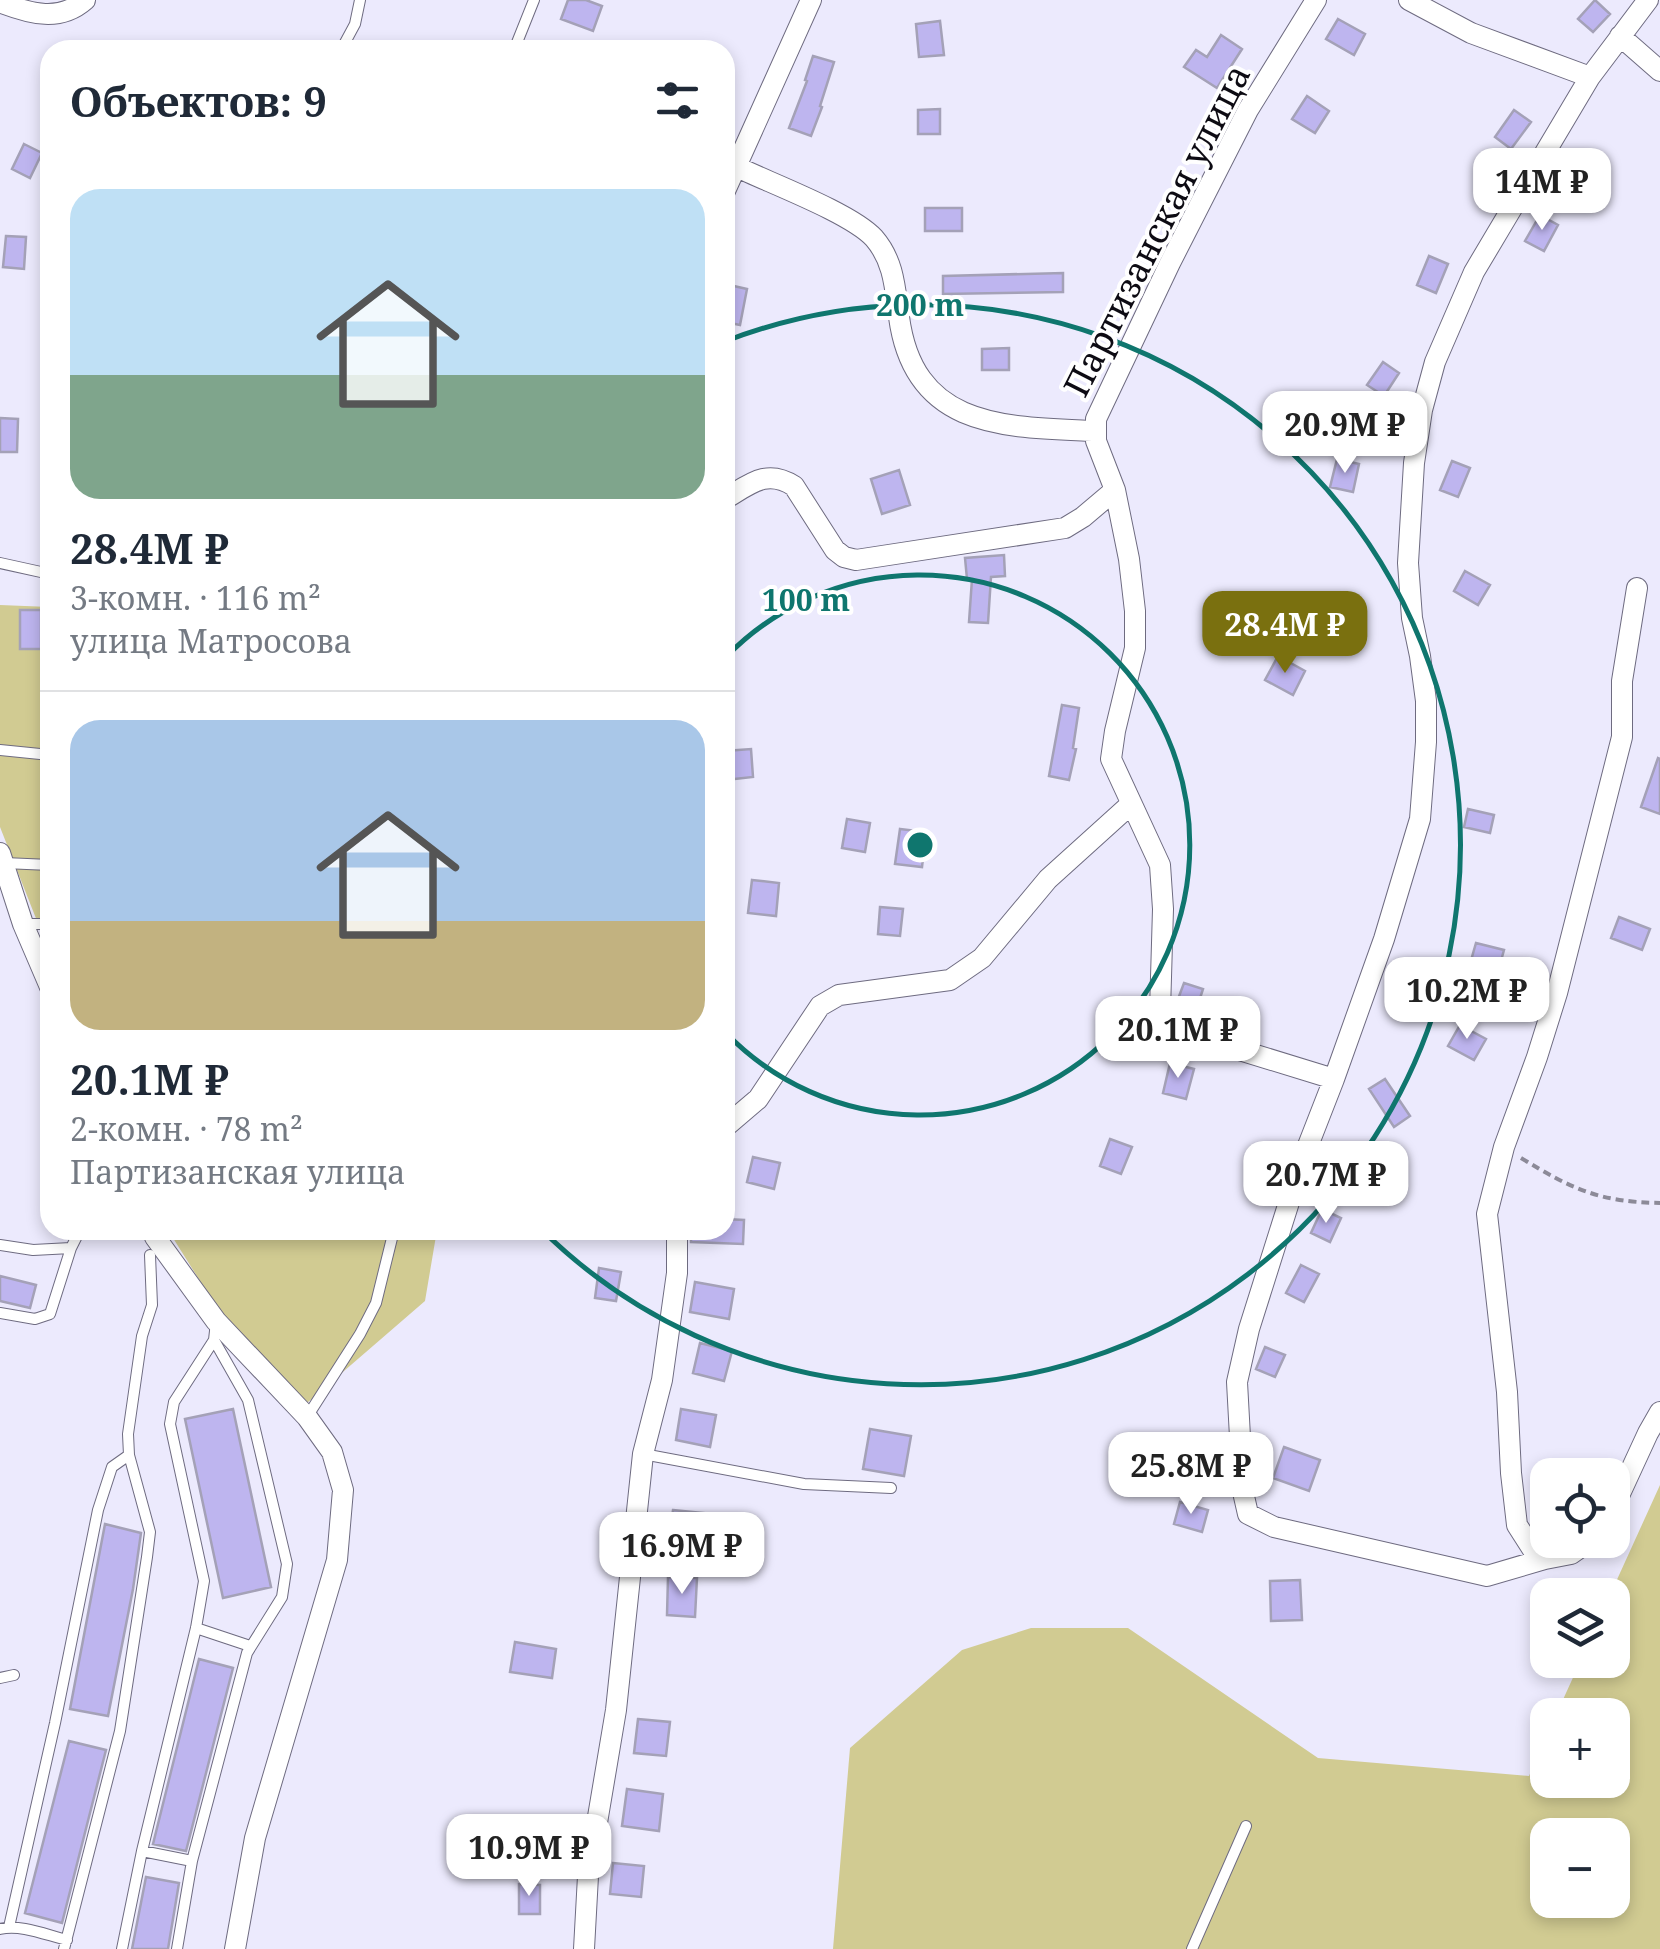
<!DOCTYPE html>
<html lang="ru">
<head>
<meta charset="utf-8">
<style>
	:root { --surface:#fff; --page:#f2f2f3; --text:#1f2937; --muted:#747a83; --line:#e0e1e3; --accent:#7a700f }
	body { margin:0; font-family:"Noto Serif",serif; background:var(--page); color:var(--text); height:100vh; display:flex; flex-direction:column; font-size:38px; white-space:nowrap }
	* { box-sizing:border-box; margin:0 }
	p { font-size:32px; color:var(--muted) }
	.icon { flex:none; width:55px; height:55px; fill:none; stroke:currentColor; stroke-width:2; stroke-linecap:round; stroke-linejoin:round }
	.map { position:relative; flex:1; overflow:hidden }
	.panel { position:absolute; left:40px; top:40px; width:695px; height:1200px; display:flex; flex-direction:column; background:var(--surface); border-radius:30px; box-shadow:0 5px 15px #0003 }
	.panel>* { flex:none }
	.tools { position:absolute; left:1530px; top:1458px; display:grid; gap:20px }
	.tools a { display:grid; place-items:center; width:100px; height:100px; border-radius:20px; background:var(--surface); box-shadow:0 5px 15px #0003; font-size:50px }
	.price { position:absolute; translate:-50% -85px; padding:0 22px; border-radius:20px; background:#fff; color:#222; font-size:32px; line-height:65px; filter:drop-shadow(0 2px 5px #0008) }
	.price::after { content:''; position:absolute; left:50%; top:60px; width:30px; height:22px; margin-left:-15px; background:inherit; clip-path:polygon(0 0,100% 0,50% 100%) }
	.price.on { background:var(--accent); color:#fff }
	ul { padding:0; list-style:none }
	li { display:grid; align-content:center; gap:20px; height:530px; padding:0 30px }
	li+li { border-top:2px solid var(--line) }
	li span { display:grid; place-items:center; height:310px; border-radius:30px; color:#555 }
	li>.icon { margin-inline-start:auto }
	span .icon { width:180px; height:180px; fill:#fffc; stroke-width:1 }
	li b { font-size:42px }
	h2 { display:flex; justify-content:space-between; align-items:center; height:120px; padding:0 30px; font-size:42px }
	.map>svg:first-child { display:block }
	.green { fill:#d1cb92; fill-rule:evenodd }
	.building { fill:#beb5ef; stroke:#a4a1b7; stroke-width:2.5 }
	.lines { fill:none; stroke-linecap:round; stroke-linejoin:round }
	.service-casing { stroke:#6e6b80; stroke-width:12 }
	.minor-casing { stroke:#6e6b80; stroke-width:22 }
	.path { stroke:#8c8a98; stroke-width:4; stroke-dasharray:8 5; stroke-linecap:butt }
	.service { stroke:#fff; stroke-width:10 }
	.minor { stroke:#fff; stroke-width:20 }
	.ring { fill:none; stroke:#0f766e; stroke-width:5 }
	.labels { text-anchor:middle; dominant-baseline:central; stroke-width:8; stroke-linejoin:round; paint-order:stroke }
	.street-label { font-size:35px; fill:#0d0b13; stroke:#fff }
	.centre { fill:#0f766e; stroke:#fff; stroke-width:5 }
	.ring-label { font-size:30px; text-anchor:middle; font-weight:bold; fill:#0f766e; stroke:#fff; stroke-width:8; stroke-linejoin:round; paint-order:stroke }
</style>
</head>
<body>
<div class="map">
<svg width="1660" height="1949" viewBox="0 0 1660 1949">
	<rect width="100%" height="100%" fill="#eceafd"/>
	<path class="green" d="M0,605L50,607V954L0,827Z
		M168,1230H437L425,1301L307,1403L220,1313Z
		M1660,1485V1949H833L850,1748L962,1650L1031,1628H1128L1318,1758L1529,1776L1547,1735L1548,1780H1612V1715H1556L1581,1660H1612V1595H1610ZM1548,1835H1612V1900H1548Z"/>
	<path class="building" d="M568,0H586L602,6L593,31L561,19Z
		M1595,0L1610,14L1593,32L1578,19Z
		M1338,19L1365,34L1354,55L1326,39Z
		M940,21L944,55L919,57L916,24Z
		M1221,35L1242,49L1217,88L1184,67L1196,50L1207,57Z
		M813,56L834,62L820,106L822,107L811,136L789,128L807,81L805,80Z
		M1307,96L1329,111L1315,133L1292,119Z
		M940,109V134H918V110Z
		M1514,110L1531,122L1511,149L1495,137Z
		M24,144L42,153L30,178L12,169Z
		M925,208H962V231H925Z
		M1540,215L1558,225L1544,251L1525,241Z
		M6,236L26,237L24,269L3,267Z
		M1429,256L1448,264L1436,293L1417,285Z
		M1063,273V292L943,294V276Z
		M725,284L747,289L740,325L725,322Z
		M1009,348V370H982V349Z
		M1383,362L1399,373L1384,396L1367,385Z
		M0,418L18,419L17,452H0Z
		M1337,459L1359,464L1353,492L1330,487Z
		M1452,461L1470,468L1458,497L1440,490Z
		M899,470L910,505L882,514L871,479Z
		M1004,555L1005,576L991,577L988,623L969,622L972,579H967L965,558Z
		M1465,571L1490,585L1478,605L1454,591Z
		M20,610H41V649H20Z
		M1278,656L1305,671L1293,695L1265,680Z
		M1062,705L1079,708L1073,748L1076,749L1069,780L1049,776Z
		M751,749L753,777L725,780V751Z
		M1658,758L1660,759V814L1641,807Z
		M1468,809L1494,815L1490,833L1464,827Z
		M847,819L870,823L865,852L842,848Z
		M900,829L926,832L922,867L895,864Z
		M752,880L779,883L776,916L748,913Z
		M880,907L903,909L900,936L878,934Z
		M1619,917L1650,929L1642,950L1611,938Z
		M1476,943L1504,950L1496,979L1468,971Z
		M1184,983L1203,989L1195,1014L1175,1007Z
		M1460,1025L1486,1039L1474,1060L1448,1046Z
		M1170,1063L1194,1069L1186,1099L1163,1093Z
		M1385,1079L1410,1116L1394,1127L1369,1089Z
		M1110,1139L1132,1147L1121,1174L1100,1166Z
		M753,1157L780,1163L774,1189L747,1182Z
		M1322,1209L1341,1218L1330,1242L1311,1233Z
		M725,1219L744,1220L743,1244L691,1242V1230H725Z
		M1301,1265L1319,1274L1304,1302L1286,1293Z
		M599,1268L621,1272L616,1301L595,1298Z
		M0,1276L36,1285L30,1308L0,1301Z
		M695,1282L734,1289L729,1319L690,1312Z
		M700,1343L732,1351L724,1381L693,1373Z
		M1265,1347L1285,1355L1275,1377L1256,1369Z
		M233,1409L271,1587L223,1598L185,1419Z
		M681,1409L716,1415L710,1447L676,1440Z
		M870,1429L911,1436L904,1476L863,1469Z
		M1284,1447L1320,1460L1309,1491L1273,1478Z
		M1180,1502L1208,1510L1202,1532L1174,1524Z
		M673,1510L704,1513L699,1551L668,1548Z
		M105,1524L141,1533L133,1589L108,1716L70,1709Z
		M668,1577L697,1578L695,1617L667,1615Z
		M1300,1580L1302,1620L1271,1621L1270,1581Z
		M515,1642L556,1649L552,1678L510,1672Z
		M199,1659L233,1668L186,1851L153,1844Z
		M638,1719L670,1722L666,1756L634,1753Z
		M69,1741L106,1750L62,1923L25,1913Z
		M627,1789L663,1794L659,1831L622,1826Z
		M613,1863L644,1866L641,1897L610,1894Z
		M146,1877L179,1883L168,1949H132Z
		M519,1884L540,1885V1914H519Z"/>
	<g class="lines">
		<g class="service-casing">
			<path id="service" d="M341,50L355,24L360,0
				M514,50L534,0
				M0,563L50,574
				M0,750L50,755
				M4,863L50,865
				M24,924H50
				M0,1245L33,1250L71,1248
				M0,1313L35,1319L50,1314L71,1248L80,1230
				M307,1417L360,1334L376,1303L394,1230
				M643,1454L804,1484L891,1488
				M196,1628L250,1646
				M0,1678L14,1675
				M142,1851L192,1861
				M9,1927L55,1723L98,1510L112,1467L129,1455
				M0,1929C21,1924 46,1935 67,1940
				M64,1949L120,1731L147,1557L150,1532L129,1455L128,1434L142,1336L152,1305L150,1255
				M122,1949L142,1851L196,1628L204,1581L170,1424L174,1402L214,1340
				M177,1949L192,1861L247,1653L282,1597L287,1564L248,1400L214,1340L216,1322
				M1192,1949L1246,1826"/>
		</g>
		<g class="minor-casing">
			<path id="minor" d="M1316,0L1248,110L1170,263L1096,419V441L1115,490L1129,559L1135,611V648L1115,731L1111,759L1160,865L1163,909L1160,1011L1171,1029L1334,1079
				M1409,0L1471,33L1590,77
				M2,3C31,14 60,22 85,0
				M1620,36L1660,71
				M737,167C770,183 851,213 874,238C894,261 895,288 899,317C914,429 1004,427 1095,431
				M725,191L811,0
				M725,499C749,485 766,468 794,486L835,550L844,557L856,560L1065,528L1083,517L1115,490
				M0,853L23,924L50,987
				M725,1127L758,1099L820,1006L839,995L950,980L982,958L1048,879L1131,804
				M152,1230L155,1237L216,1321L307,1417L332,1452L343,1490L337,1560L255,1838L235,1949
				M1612,1511L1648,1433L1660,1412
				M1591,1540L1571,1554L1545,1559L1533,1550L1517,1525L1511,1473L1507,1392L1487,1214L1504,1147L1537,1057L1557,993L1622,737V681L1637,588
				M1545,1559L1487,1576L1274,1527L1248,1514L1243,1492L1237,1382L1249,1329L1302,1161L1334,1079L1384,939L1420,819L1426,742V701L1420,656L1412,618L1408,563L1414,463L1422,410L1435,362L1474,272L1590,77L1648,0
				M584,1949L588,1876L616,1710L643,1454L662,1380L677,1273V1230"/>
		</g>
		<path class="path" d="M1521,1158C1572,1189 1599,1202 1660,1203"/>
		<use href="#service" class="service"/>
		<use href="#minor" class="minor"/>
	</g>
	<g class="ring">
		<path d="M726 657A270 270 0 1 1 726 1033"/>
		<path d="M726 341A540 540 0 1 1 542 1230"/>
	</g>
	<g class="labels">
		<g class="street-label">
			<text transform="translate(1156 230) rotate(-63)">Партизанская улица</text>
		</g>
	</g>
	<circle cx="920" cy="845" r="15" class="centre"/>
	<g class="ring-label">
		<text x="920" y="316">200 m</text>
		<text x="806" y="611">100 m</text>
	</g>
</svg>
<div class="tools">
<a><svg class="icon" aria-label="locate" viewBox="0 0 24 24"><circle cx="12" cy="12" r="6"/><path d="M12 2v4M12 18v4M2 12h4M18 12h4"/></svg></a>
<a><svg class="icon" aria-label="layers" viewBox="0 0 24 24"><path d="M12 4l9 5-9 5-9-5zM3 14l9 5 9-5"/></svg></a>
<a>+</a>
<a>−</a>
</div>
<b class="price" style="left:1542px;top:233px">14M ₽</b>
<b class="price" style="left:1345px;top:476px">20.9M ₽</b>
<b class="price on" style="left:1285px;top:676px">28.4M ₽</b>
<b class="price" style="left:1467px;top:1042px">10.2M ₽</b>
<b class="price" style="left:1178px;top:1081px">20.1M ₽</b>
<b class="price" style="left:1326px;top:1226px">20.7M ₽</b>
<b class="price" style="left:1191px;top:1517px">25.8M ₽</b>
<b class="price" style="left:682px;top:1597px">16.9M ₽</b>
<b class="price" style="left:529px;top:1899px">10.9M ₽</b>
<section class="panel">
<h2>Объектов: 9<svg class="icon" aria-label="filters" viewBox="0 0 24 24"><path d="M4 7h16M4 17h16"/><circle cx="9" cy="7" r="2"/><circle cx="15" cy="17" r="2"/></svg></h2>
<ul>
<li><span style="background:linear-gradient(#bfe0f5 60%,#7fa58c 0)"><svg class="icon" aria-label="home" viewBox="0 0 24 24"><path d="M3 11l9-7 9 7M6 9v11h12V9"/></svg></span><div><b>28.4M ₽</b><p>3-комн. · 116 m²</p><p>улица Матросова</p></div></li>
<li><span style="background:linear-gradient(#a9c7e8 65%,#c2b280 0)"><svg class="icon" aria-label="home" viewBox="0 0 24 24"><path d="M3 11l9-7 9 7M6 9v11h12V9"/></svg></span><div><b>20.1M ₽</b><p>2-комн. · 78 m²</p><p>Партизанская улица</p></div></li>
</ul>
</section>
</div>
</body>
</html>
